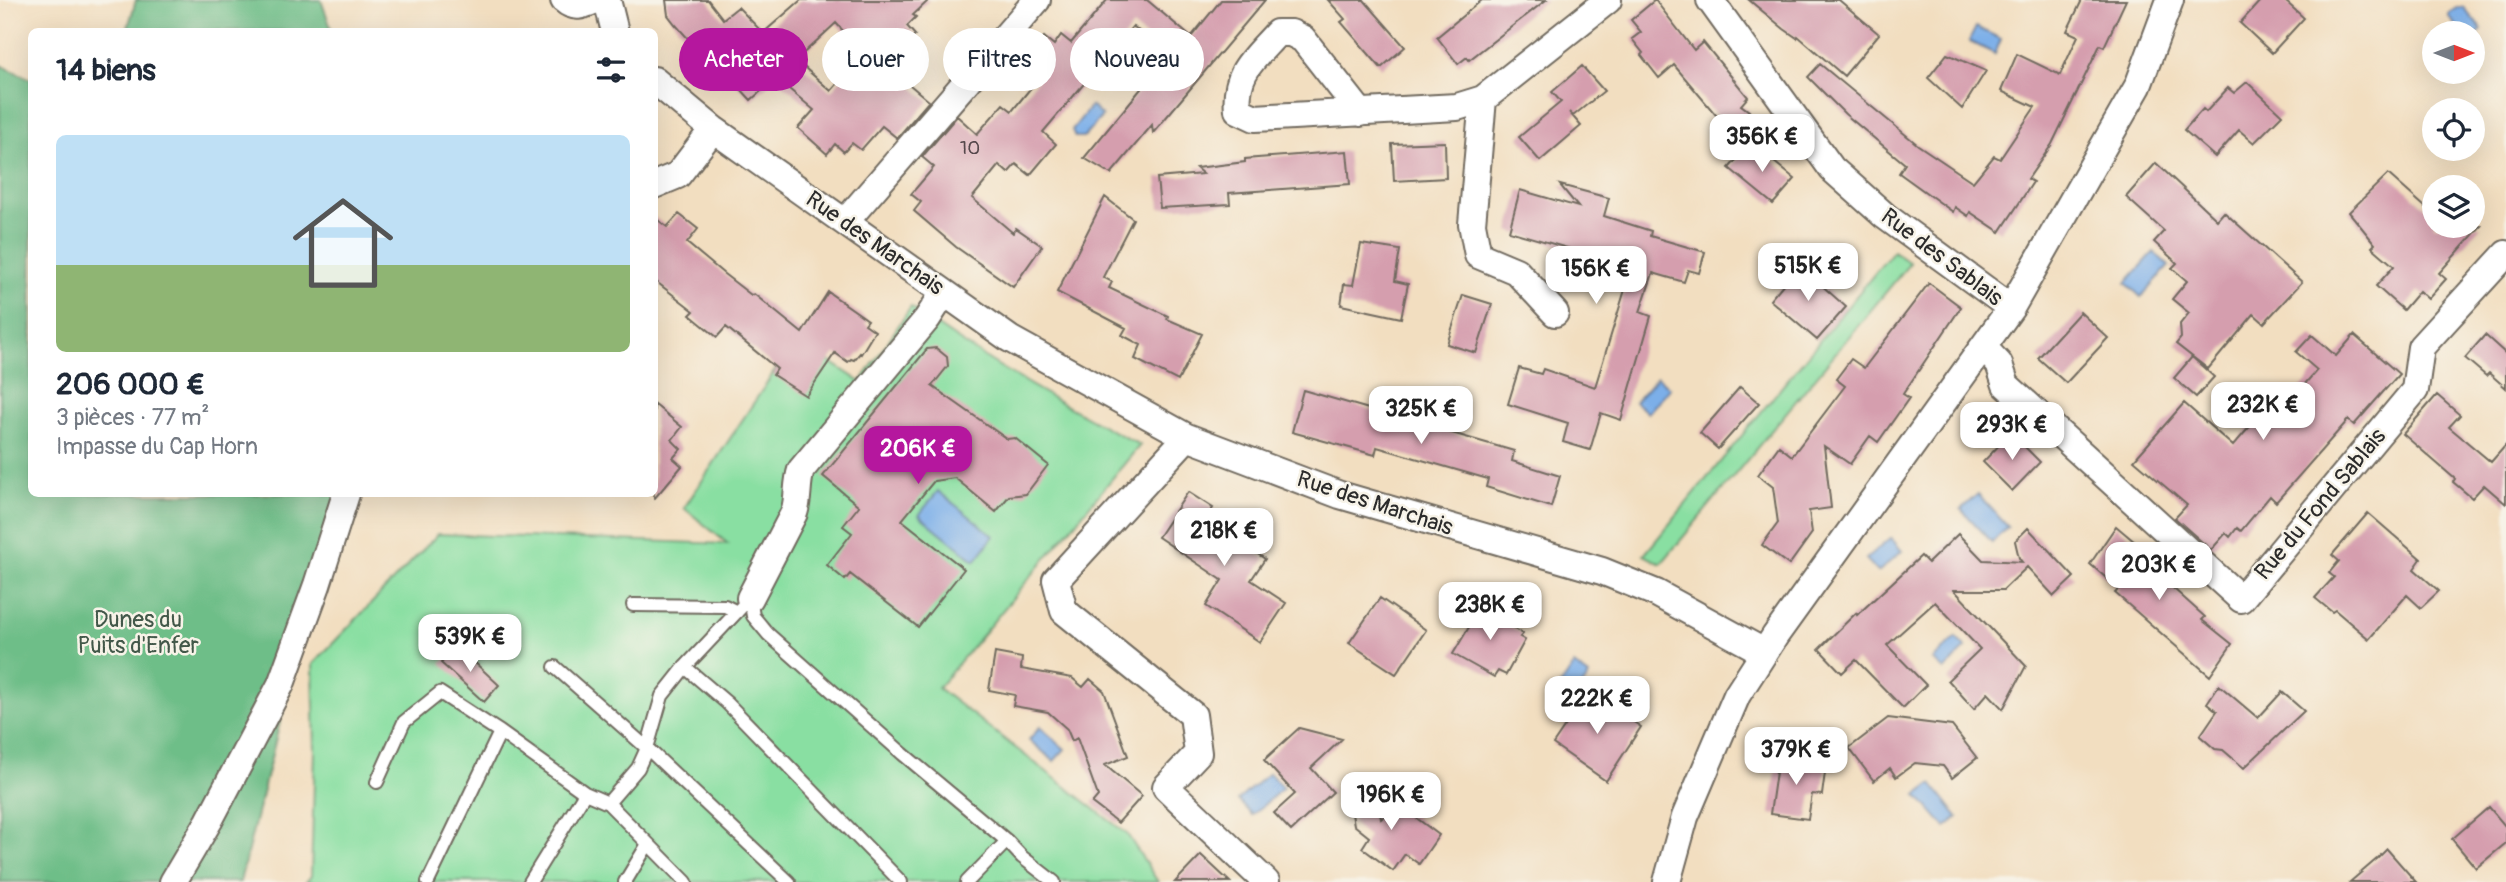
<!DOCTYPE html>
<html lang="fr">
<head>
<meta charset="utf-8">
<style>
	:root { --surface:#fff; --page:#f2f2f3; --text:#1f2937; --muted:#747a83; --line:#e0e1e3; --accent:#b5179e }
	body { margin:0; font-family:Pangolin,sans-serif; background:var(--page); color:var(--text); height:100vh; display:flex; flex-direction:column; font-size:26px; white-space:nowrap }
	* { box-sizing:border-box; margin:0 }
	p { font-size:23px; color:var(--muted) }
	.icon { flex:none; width:38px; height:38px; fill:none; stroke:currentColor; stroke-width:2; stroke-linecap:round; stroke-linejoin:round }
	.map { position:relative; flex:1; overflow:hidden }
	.details { position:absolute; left:28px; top:28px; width:630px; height:469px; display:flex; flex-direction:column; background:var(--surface); border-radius:10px; box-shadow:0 7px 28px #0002 }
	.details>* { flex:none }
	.banner { position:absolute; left:679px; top:28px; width:665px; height:63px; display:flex; gap:14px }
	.needle { width:46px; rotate:90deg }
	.controls { position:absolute; left:2422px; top:21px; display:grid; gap:14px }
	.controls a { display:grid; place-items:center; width:63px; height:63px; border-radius:50%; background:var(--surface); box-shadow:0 7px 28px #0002; font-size:35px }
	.price { position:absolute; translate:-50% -60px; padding:0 16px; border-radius:14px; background:#fff; color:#222; font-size:23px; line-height:46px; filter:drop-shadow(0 2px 4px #0008) }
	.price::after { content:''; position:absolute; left:50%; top:42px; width:21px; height:16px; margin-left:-10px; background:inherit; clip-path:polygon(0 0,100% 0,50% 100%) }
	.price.active { background:var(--accent); color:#fff }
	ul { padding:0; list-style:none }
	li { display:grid; align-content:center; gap:14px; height:371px; padding:0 28px }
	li+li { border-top:2px solid var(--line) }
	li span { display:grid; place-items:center; height:217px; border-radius:10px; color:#555 }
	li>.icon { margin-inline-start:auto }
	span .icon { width:126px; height:126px; fill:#fffc; stroke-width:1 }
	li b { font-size:30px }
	h2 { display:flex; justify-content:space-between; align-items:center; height:84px; padding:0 28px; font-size:30px }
	.tag { padding:0 24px; border-radius:32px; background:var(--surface); box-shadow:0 7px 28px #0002; font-size:24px; line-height:63px }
	.tag.active { background:var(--accent); color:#fff }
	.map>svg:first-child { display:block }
	.green { fill:#89dfa2; stroke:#5a8566; stroke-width:2 }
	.forest { fill:#6ebe88; stroke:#4c745a; stroke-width:2 }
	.water { fill:#7cafe9; stroke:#546d8a; stroke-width:2 }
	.building { fill:#d59eae; fill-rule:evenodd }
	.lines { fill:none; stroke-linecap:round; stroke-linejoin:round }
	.lane-casing { stroke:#716a5f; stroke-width:16 }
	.street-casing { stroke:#716a5f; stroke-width:30 }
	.lane { stroke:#fff; stroke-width:12 }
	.street { stroke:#fff; stroke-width:26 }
	.labels { text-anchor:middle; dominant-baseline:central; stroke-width:5; stroke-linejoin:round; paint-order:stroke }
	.number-label { font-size:19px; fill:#56484c }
	.street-label { font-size:23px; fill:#2b2b2b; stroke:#f7f3e8 }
	.park-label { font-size:23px; fill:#425849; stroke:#f7f3e8 }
</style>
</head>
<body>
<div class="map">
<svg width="2506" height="882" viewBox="0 0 2506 882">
	<rect width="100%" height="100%" fill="#f7f3e8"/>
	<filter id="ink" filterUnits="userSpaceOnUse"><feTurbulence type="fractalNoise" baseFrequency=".0143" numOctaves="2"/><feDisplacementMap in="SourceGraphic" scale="14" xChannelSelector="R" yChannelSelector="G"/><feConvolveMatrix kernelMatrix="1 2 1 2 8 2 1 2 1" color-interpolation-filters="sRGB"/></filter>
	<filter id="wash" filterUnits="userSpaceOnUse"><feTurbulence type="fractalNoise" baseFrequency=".00686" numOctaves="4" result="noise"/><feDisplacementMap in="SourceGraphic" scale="28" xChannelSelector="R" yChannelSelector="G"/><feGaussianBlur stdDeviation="1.57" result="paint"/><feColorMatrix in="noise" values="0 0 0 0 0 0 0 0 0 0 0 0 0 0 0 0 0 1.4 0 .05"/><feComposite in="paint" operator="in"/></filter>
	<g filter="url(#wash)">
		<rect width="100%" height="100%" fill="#f2dec0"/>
		<path class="green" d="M1893,251L1910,263L1661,564L1644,555Z
			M911,307C983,360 1060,404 1140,445L938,688L1127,834L1158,882H306L311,876L315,751L313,664L438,534L728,544L684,508L796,339L861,382Z"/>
		<path class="forest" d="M136,0H321L332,31H127Z
			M0,65L31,79L32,494H337L240,882H0Z"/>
		<path class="water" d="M2458,7H2463L2482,30L2473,38V33H2462L2449,17V13Z
			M1976,27L2001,39L1995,54L1969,41Z
			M1091,106L1102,116L1084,137H1075L1072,130Z
			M2154,252L2169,266L2141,297L2126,283Z
			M1657,377L1670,388L1648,413L1635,402Z
			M938,491L994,536L975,561L919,515Z
			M1978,494L2008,527L1992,542L1961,509Z
			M1891,538L1902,551L1878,572L1866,559Z
			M1956,638L1966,648L1944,670L1933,660Z
			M1574,665L1589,676L1567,708L1552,698Z
			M1040,727L1065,749L1054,761L1029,740Z
			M1269,773L1283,788L1252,815L1238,800Z
			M1932,784L1958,817L1945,827L1917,795Z"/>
		<g id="blocks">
			<path class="building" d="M666,0H708L723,19L738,7L763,33L801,0H929L913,15L916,17L907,26L915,35L884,63L929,101L897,138L882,126L861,150L852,143L844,152L835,144L827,154L798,128L814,110L776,78L751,100L696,40L692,43L675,24L668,15ZM836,23L864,54L831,91L796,60Z
				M1107,0H1147L1191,37L1221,0H1265L1153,133L1152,125L1111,174L1084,158L1168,56L1133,26L1043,132L1056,144L1030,175L1016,164L1008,173L999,165L972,198L1013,233L1016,228L1042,246L1013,287L956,247L914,211L921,202L911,194L934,167L922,157L957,116L977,134L1003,104L1012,111L1038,79L1030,72L1038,62L1029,54L1044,37L1054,45L1061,35L1071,43Z
				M1328,0H1364L1405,47L1381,68L1341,22L1345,19Z
				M1482,0H1546L1469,60L1467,57L1458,64L1437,37Z
				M1655,0L1694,50L1703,42L1748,97L1741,105L1749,111L1731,133L1674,65L1659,78L1641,55L1643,53L1632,39L1641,32L1631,20Z
				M1749,0H1839L1879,34L1844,76L1798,36L1797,38L1784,29Z
				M2082,0H2126L2104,47L2100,45L2052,144L2028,179L2033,182L2000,232L1970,212L1968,216L1955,207L1953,212L1899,173L1905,164L1845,114L1808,77L1820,64L1918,145L1973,182L1994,156L2000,159L2035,107L2001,91L2017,54L2060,75L2078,36L2067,31Z
				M2261,0H2284L2304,18L2272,53L2240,23Z
				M1947,54L1986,71L1962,109L1928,78Z
				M1582,66L1604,91L1573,116L1569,112L1581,126L1540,161L1519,137L1561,102L1552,92Z
				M2247,82L2282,115L2254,143L2239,130L2215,157L2184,130L2203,109L2206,112L2228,88L2234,93Z
				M1445,142L1446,178L1394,181L1392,144Z
				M1751,143L1795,179L1773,204L1729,168Z
				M1347,151L1350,184L1229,193L1230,204L1160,208L1157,178L1203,174L1196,168L1245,162V159Z
				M2156,163L2217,220L2224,212L2302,282L2264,323L2254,314L2208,369L2176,344L2181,338L2180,324L2189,313L2172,299L2187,281L2172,268L2177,263L2154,242L2164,231L2126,197Z
				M2388,174L2434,215V226H2481L2439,273L2446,279L2428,299L2419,291L2403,310L2376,286L2394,266L2372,247L2375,244L2349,212Z
				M1560,185L1609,198L1604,216L1651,231L1650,236L1705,252L1699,273L1688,270L1684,282L1653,273L1640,312L1651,316L1621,420L1601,413L1590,450L1563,442L1568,423L1508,404L1519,368L1541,374L1543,369L1595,387L1632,267L1509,231L1520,190L1578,207Z
				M1105,197L1133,219L1103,277L1112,282L1109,288L1168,316L1167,319L1202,334L1178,381L1135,359L1141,345L1122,335L1126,328L1057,292Z
				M679,214L698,229L687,243L724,274L751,295L754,294L802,333L828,292L868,320L865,324L875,331L861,354L860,353L854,360L851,359L848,362L835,353L806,396L773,375L777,369L726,327L717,337L690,315L694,311L654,280V217L667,227Z
				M1361,244L1400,250L1395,281L1408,284L1401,318L1341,305L1344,284L1353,285Z
				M1799,265L1846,307L1817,340L1770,300Z
				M1929,283L1961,307L1903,394L1909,398L1878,442L1870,436L1850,464L1824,446L1831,508L1809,511L1812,533L1789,565L1762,545L1778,523L1773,487L1758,475L1779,446L1792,456L1845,386L1836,379L1851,359L1864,368Z
				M1463,295L1492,304L1476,353L1447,344Z
				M2080,312L2108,338L2066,383L2038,358Z
				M2312,335L2336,356L2354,335L2399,374L2354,425L2348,420L2276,502L2270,496L2241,531L2237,528L2230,537L2226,533L2211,550L2175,518L2187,505L2134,460L2184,403L2233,446L2274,399L2284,408L2317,370L2296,352Z
				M2485,335L2506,354V388L2489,373L2486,376L2465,358Z
				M936,348L947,357L948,366L932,386L1007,439L1015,438L1048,465L1026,494L1009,496L996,512L955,478L934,481L902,520L964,569L918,627L850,574L845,580L827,565L852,533L843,526L859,506L823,476L927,349Z
				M2192,357L2214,377L2196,397L2174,378Z
				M1740,387L1759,403L1718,449L1700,433Z
				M1303,390L1514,451L1512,461L1560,476L1551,507L1486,487L1488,479L1377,447L1375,455L1292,432Z
				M2437,395L2460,415L2449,427L2491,462L2506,445V504L2484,485L2472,498L2453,482L2455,479L2403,434Z
				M654,404L682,427L672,440L681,449L673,458L682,466L654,499Z
				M2011,433L2040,462L2012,491L1983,462Z
				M1188,492L1213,508L1206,519L1265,559L1251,580L1286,603L1260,642L1206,606L1222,580L1158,537Z
				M2368,513L2421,559L2414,569L2439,591L2421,608L2407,595L2369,639L2335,610L2332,612L2315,598L2334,577L2329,573L2339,561L2332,555Z
				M2116,526L2141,547L2135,554L2205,617L2202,620L2232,644L2210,676L2115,593L2119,589L2090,564Z
				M2028,528L2074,577L2054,596L2027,567L2003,590H1954L2026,666L2003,709L1988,693L1974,709L1948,680L1980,649L1935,602L1887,645L1926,685L1903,708L1856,660L1842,673L1819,649L1856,613L1857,615L1921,556L1928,563L1958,534L1983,560L2022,562L2019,558L2015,541Z
				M1380,598L1426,630L1396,674L1349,643Z
				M1484,602L1508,616L1504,622L1523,634L1520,637L1525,640L1506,675L1498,671L1494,677L1453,654Z
				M457,646L499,685L484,702L441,663Z
				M995,653L1022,658L1021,669L1072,678L1083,687L1090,679L1104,691L1128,756L1105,765L1142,796L1118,823L1092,803L1098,796L1077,738L1072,741L1067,729L1048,712L1013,706L1015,695L989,690Z
				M2219,685L2258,718L2282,692L2304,711L2244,768L2223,750L2215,749L2200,736L2217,711L2207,703Z
				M1589,691L1641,727L1606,781L1553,744Z
				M1888,718L1952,726L1977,758L1952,778L1943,766L1915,763L1896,777L1890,768L1874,781L1849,748Z
				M1299,728L1342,739L1311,768L1333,792L1291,831L1274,813L1295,794L1264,760Z
				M1778,758L1826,765L1822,795L1812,794L1808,819L1770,814Z
				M1376,792L1381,819L1399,805L1439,835L1419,864L1405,854L1393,871L1362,848L1369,837L1354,825L1349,797Z
				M2489,807L2506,827V843L2476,868L2452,839Z
				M2387,849L2416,882H2350L2378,858Z
				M1201,855L1230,882H1175Z"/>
		</g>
	</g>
	<g filter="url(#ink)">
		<use href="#blocks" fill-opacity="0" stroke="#716a5f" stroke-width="2"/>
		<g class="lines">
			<g class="lane-casing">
				<path id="lane" d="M750,598L753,616L768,634L903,754L1007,841L1022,857L1054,882
					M633,605L725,606L737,612
					M555,667L647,748L789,882
					M685,667L727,703L901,882
					M377,782L404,722L440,693L500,732L585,793L608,803L686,882
					M608,803L638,768L647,748L662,696L685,667L750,598
					M428,882L500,732
					M530,882L585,793
					M625,882L648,844
					M967,882L1007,841"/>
			</g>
			<g class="street-casing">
				<path id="street" d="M564,0C575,10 584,5 596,0
					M607,0L615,32
					M1710,0L1832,169L1885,216L2011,308
					M654,80L713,129L1010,339L1187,437L1340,495L1602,571L1656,593L1764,652
					M1483,99L1472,224L1478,255L1516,271L1555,313
					M1361,113L1303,39L1291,33H1277C1254,59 1234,72 1238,110L1255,118L1457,107L1483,99L1608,0
					M654,185L678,175L713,129
					M845,222L1037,0
					M1983,347L1999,364L2006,385L2241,599L2415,390L2421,347L2506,254
					M1187,437L1056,580L1064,611L1193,715L1198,753L1166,787L1266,882
					M750,598L794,513C799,499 796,485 801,470L927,319L944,293
					M173,882L209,821L281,684L317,585L346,494
					M1667,882L1685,817L1737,695L1775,636L2011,308L2138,86L2170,0"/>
			</g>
			<use href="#lane" class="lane"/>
			<use href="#street" class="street"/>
		</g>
	</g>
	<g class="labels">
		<g class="number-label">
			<text x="970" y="148">10</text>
		</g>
		<g class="street-label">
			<text transform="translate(875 243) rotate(35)">Rue des Marchais</text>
			<text transform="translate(1942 257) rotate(37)">Rue des Sablais</text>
			<text transform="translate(1375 503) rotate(18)">Rue des Marchais</text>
			<text transform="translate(2320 504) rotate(-50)">Rue du Fond Sablais</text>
		</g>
		<g class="park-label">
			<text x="138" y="619">Dunes du<tspan x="138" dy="26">Puits d'Enfer</tspan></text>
		</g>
	</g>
</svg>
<div class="controls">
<a><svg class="needle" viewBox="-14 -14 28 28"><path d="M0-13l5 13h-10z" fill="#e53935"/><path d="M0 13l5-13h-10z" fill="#747a83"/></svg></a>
<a><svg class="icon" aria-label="locate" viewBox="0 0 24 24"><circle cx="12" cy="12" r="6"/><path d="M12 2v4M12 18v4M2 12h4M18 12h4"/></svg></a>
<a><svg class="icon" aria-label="layers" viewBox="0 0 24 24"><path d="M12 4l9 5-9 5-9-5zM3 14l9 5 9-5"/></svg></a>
</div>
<b class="price" style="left:1762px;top:174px">356K €</b>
<b class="price" style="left:1808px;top:303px">515K €</b>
<b class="price" style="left:1596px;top:306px">156K €</b>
<b class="price" style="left:2263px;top:442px">232K €</b>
<b class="price" style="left:1421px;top:446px">325K €</b>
<b class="price" style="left:2012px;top:462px">293K €</b>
<b class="price active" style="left:918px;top:486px">206K €</b>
<b class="price" style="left:1224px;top:568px">218K €</b>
<b class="price" style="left:2159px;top:602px">203K €</b>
<b class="price" style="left:1490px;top:642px">238K €</b>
<b class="price" style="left:470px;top:674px">539K €</b>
<b class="price" style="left:1597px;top:736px">222K €</b>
<b class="price" style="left:1796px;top:787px">379K €</b>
<b class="price" style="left:1391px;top:832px">196K €</b>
<div class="banner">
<a class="tag active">Acheter</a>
<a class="tag">Louer</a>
<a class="tag">Filtres</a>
<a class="tag">Nouveau</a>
</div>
<section class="details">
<h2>14 biens<svg class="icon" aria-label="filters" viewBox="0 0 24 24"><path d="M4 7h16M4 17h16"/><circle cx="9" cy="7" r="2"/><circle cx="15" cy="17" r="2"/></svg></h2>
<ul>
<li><span style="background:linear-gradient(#bfe0f5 60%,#8fb573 0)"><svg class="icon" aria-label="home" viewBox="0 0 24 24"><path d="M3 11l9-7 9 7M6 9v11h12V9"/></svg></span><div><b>206 000 €</b><p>3 pièces · 77 m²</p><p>Impasse du Cap Horn</p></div></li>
</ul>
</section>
</div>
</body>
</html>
